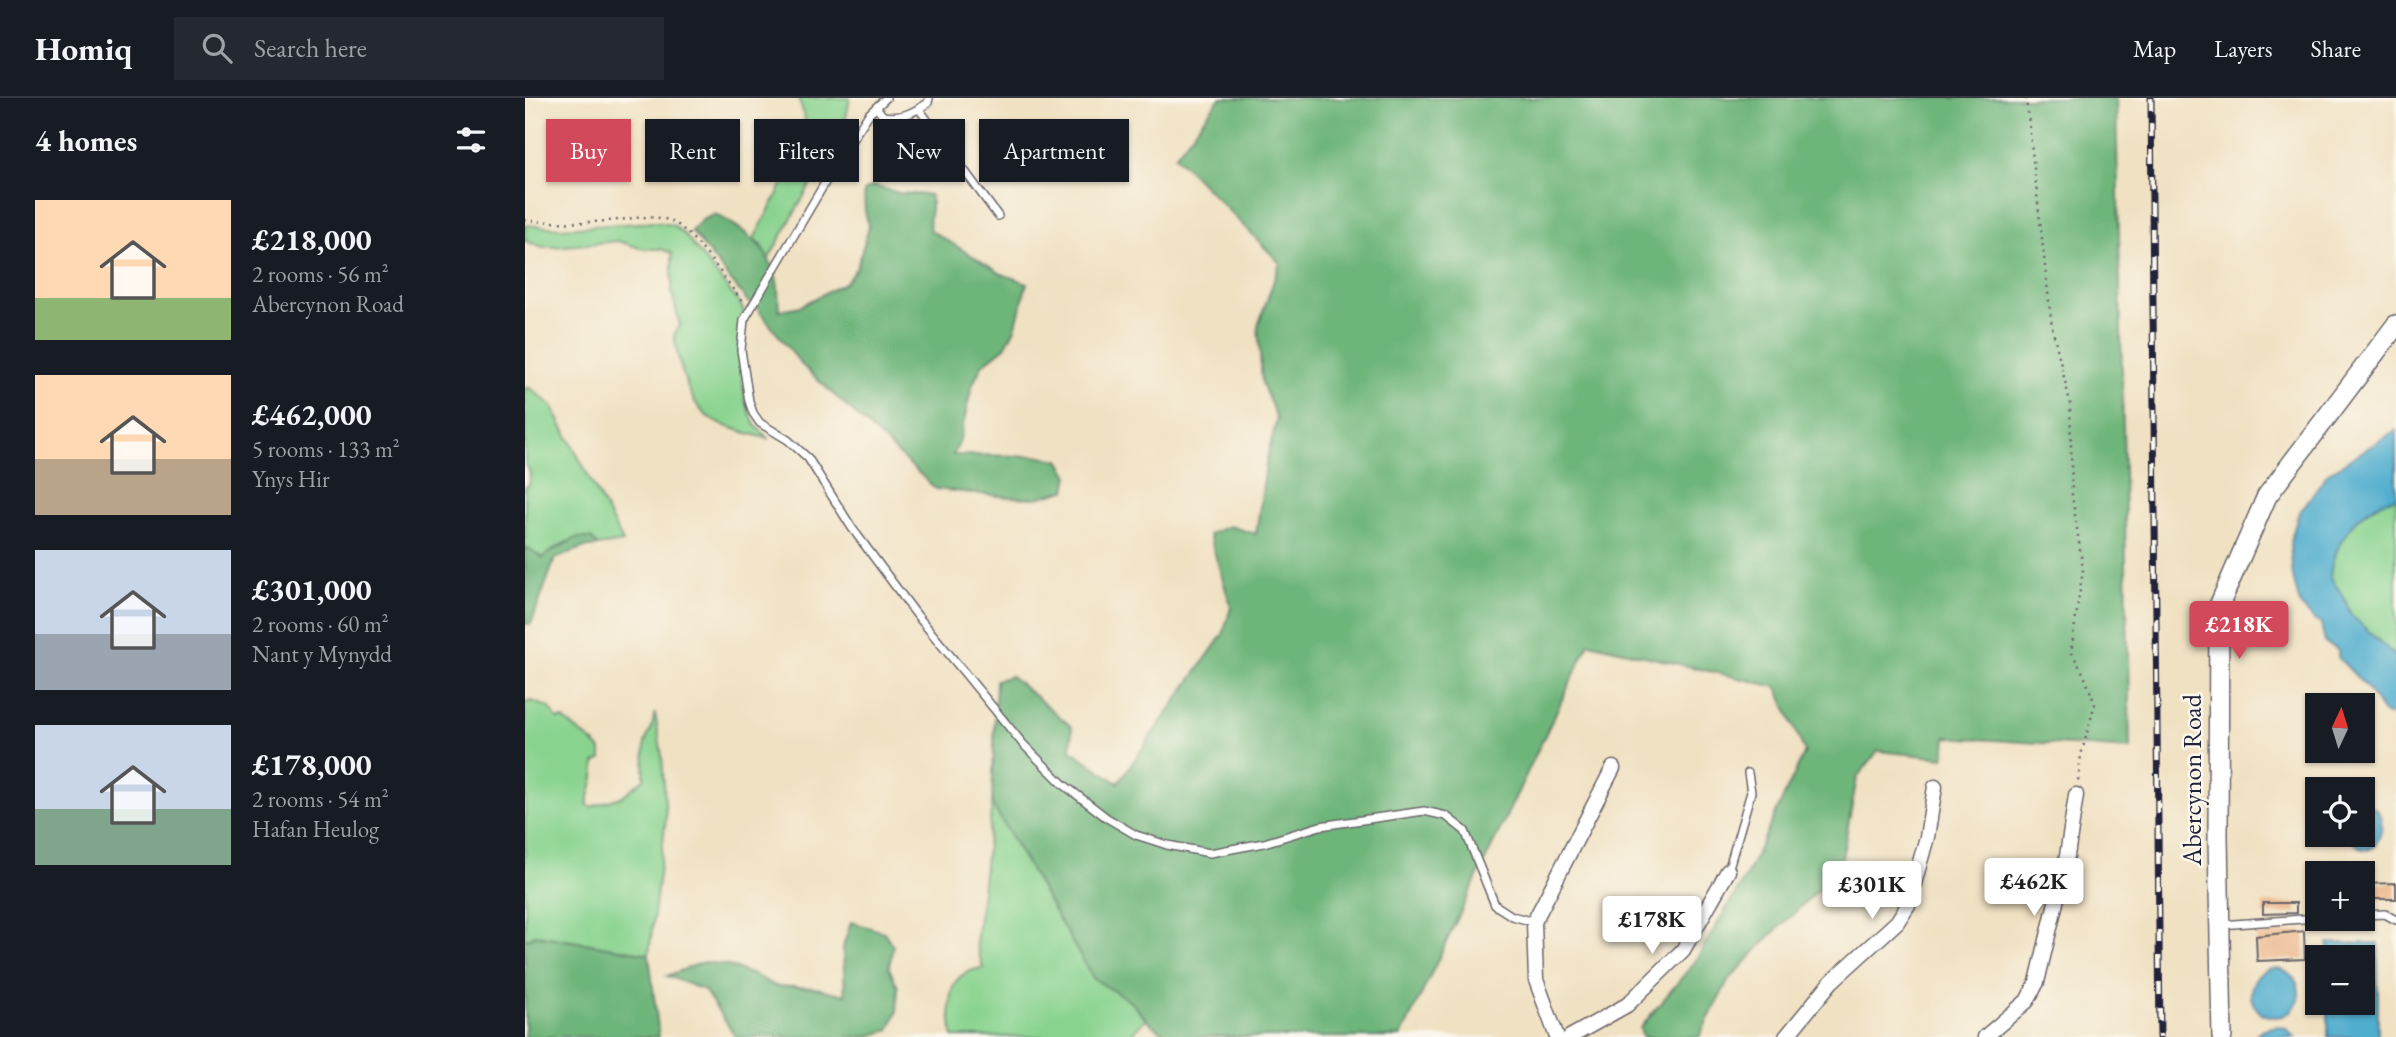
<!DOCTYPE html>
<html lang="en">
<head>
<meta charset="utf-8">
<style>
	:root { --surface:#171b24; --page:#242831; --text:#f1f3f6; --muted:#9ea1a6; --line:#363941; --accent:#d1495b }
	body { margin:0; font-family:"EB Garamond",serif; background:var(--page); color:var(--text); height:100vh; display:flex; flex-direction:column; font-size:26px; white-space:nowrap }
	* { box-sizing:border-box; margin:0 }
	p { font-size:23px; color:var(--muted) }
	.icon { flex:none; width:38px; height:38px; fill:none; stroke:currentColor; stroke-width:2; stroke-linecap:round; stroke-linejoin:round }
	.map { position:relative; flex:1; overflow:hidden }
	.sheet { display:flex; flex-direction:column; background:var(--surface); width:525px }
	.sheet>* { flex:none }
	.top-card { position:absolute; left:21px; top:21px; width:665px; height:63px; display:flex; gap:14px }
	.needle { width:46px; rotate:4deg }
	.fabs { position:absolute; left:1780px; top:595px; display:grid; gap:14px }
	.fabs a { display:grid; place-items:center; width:70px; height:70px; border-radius:0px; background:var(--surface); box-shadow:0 2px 5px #0004; font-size:35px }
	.price { position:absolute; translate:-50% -60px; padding:0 16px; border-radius:7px; background:#fff; color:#222; font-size:23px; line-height:46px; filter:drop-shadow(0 2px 4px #0008) }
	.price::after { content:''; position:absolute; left:50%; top:42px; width:21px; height:16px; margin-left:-10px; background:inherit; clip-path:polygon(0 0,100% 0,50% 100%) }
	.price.active { background:var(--accent); color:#fff }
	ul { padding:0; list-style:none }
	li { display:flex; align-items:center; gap:21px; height:175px; padding:0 35px }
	li span { display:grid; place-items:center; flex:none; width:196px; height:140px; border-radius:0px; color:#555 }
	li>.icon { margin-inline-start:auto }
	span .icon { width:84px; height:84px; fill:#fffc; stroke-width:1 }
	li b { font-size:30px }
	h2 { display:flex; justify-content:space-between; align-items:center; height:84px; padding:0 35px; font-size:30px }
	.pill { padding:0 24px; border-radius:0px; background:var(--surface); box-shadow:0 2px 5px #0004; font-size:24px; line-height:63px }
	.pill.active { background:var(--accent); color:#fff }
	header { display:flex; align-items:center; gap:42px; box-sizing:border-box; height:98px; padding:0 35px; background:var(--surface); border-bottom:2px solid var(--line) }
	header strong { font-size:33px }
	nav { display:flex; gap:38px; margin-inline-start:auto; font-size:24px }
	.search { width:490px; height:63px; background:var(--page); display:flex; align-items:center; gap:18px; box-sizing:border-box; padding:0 24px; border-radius:0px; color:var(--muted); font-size:26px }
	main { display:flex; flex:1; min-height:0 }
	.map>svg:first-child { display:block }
	.green { fill:#89d38f; stroke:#567a65; stroke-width:2 }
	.forest { fill:#6eb57a; stroke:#486c5a; stroke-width:2 }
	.water { fill:#50adce; stroke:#396884; stroke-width:2 }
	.building { fill:#ecb68a }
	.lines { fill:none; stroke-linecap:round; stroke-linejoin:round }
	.lane-casing { stroke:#6a656a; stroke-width:10 }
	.street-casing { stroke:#6a656a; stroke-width:17 }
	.secondary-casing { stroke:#6a656a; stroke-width:22 }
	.path { stroke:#6a656a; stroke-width:2.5; stroke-dasharray:2 5; stroke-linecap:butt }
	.lane { stroke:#fff; stroke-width:7 }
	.street { stroke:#fff; stroke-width:14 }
	.secondary { stroke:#fff; stroke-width:19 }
	.rail-casing { stroke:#22223b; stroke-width:7 }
	.rail { stroke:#fbf7ec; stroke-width:4.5; stroke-dasharray:13; stroke-linecap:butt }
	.labels { text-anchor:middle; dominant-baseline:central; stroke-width:5; stroke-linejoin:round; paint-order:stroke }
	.street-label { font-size:26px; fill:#22223b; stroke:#fbf7ec }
</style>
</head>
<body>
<header>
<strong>Homiq</strong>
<div class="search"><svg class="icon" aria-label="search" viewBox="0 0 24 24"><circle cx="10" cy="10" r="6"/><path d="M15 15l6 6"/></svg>Search here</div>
<nav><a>Map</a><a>Layers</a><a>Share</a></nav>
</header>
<main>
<section class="sheet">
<h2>4 homes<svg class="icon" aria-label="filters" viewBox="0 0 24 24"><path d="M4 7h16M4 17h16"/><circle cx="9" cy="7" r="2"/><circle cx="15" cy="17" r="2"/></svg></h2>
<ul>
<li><span style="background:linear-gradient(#ffd9b3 70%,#8fb573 0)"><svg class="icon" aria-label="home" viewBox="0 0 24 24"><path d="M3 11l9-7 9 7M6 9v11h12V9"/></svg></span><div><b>£218,000</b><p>2 rooms · 56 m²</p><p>Abercynon Road</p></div></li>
<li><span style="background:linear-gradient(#ffd9b3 60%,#b9a48a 0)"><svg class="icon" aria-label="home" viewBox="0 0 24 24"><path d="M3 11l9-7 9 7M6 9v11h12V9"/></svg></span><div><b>£462,000</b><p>5 rooms · 133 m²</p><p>Ynys Hir</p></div></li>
<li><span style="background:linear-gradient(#c9d6e8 60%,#9aa5b1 0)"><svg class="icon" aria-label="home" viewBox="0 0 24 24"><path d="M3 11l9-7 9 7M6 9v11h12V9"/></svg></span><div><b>£301,000</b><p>2 rooms · 60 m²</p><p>Nant y Mynydd</p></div></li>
<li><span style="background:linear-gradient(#c9d6e8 60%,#7fa58c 0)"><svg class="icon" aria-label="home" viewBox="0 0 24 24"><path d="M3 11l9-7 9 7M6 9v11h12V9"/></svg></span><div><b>£178,000</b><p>2 rooms · 54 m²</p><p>Hafan Heulog</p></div></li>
</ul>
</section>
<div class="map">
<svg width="1871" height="939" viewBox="0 0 1871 939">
	<rect width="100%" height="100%" fill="#fbf7ec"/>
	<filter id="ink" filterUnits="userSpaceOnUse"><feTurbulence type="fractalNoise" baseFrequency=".0143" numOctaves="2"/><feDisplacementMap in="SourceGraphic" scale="14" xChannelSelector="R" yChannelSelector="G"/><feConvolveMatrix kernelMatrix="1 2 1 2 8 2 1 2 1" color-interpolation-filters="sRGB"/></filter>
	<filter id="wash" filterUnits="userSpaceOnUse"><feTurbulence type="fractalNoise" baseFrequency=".00686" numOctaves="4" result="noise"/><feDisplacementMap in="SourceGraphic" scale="28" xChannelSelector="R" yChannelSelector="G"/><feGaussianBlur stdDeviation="1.57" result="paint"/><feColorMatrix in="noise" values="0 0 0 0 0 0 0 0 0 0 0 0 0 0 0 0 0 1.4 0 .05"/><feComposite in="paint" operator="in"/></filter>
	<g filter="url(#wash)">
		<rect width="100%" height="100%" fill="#f0e1c2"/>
		<path class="green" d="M273,0H325L320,25L243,162L236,147L229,141C241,116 283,46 280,21C279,14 275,7 273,0Z
			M130,124L148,127L160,137L216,207L219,214L214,252L220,302L230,327L244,341C227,336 208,332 191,324C163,310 154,266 149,237L155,228L147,195V155L136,151H118L93,143L29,149H17L0,143V127L36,130Z
			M0,290H5L26,307L98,444L73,448L66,440C48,440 31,446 18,461L3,450H0V389L4,387L5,374L0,366Z
			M1871,400V559L1826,517L1818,497L1805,480C1806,447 1837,405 1871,400Z
			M7,603L25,610L32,621H39C50,633 65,639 76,652V662L70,665L69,680L62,706L66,709L96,699L119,681L120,644L126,632L130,615L137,658L141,720L124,856L11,837L0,842V605Z
			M467,706L568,880L605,903L621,921L603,939H428C424,908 417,875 458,870L451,846Z"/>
		<path class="forest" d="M695,0H1591L1605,651L1421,639L1419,660L1353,653L1332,680L1316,765L1297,788L1244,839L1203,883L1174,939H1118L1115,930L1169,865L1221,778L1280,654L1252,589L1064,545L876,939H644L626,926L605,903L568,880L467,706L471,582L486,578L547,629L546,652L593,685L698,536L706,509L684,436L704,428L731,436L742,360L752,321L737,285L733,228L755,165L650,58Z
			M348,88L375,95L405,97C409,112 402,118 405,132L477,176L502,185L490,231L480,249L457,267L447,288L434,345L428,357L510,358L534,362L544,378L541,392L511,400L483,399L411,391L277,267L231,209L224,205L166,133L177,122L190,116C218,131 242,147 251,179C254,189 253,202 254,212L276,208L321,184L332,169L344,129L340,113L339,93Z
			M51,440H66L73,448L57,450L30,461L6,526H0V450H3L18,460L24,455Z
			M326,824L359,834L368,848L364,870L373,889L372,914L364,932L342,939H211L179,892L142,878L178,864L201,867L231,878L250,888L291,890L320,897L318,849Z
			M11,837L124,856L134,939H0V842Z"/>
		<path class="water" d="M1871,332V400C1837,405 1806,447 1805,480L1818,497L1826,517L1871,559V624L1869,618L1860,616L1841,589L1813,559V552L1800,545L1796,525L1790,523L1775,507L1768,479L1765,445L1773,417L1802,376Z
			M1845,708C1871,715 1848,780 1825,737H1838V710Z
			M1803,845H1853V939H1803V905H1838V859H1803Z
			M1726 895a24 24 0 1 1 48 0a24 24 0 1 1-48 0Z
			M1752,928L1761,930L1770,939H1730L1736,932Z"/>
		<g id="blocks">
			<path class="building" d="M1871,785V801H1838V786Z
				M1738,805H1771V815L1738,816Z
				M1779,833L1780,861L1732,863L1731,838Z"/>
		</g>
	</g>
	<g filter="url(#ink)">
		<use href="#blocks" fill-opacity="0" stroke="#6a656a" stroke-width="2"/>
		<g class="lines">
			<g class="lane-casing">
				<path id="lane" d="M361,0L344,16L314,61L219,222L216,252L224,303L228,315L235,325L263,342L283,360L327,430L391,516L498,646L538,686L582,720L611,737L642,747L685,755L739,745L795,728L899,713L921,718L940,733L970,807L987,818L1009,824
					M351,9L358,18C377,21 387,15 403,5L404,0
					M394,11L473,118
					M1203,773L1226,694L1223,675
					M1838,817L1860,816L1871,822
					M1695,827L1792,820"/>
			</g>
			<g class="street-casing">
				<path id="street" d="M1032,939L1011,882L1009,824L1088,670
					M1045,939L1102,907L1158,852L1203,773
					M1261,939L1306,884L1372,824L1383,807L1402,739L1410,689
					M1460,939L1502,903L1512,884L1542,758L1551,697"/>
			</g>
			<g class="secondary-casing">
				<path id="secondary" d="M1697,939L1693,740L1694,508L1742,398L1871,227"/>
			</g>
			<path class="path" d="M1501,0L1527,229L1545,304L1547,397L1558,472L1546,553L1559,577L1570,606L1556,657L1553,683
				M0,122C27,125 55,125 82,123C103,122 125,115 146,123C164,129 205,186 217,204"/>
			<use href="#lane" class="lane"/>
			<use href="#street" class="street"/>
			<use href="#secondary" class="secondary"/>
			<g class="rail-casing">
				<path id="rail" d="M1626,0L1635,939"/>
			</g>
			<use href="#rail" class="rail"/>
		</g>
	</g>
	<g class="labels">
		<g class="street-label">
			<text transform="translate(1667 682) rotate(-90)">Abercynon Road</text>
		</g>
	</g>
</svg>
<div class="fabs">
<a><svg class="needle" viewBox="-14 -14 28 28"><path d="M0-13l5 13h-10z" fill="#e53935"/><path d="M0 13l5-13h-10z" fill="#9ea1a6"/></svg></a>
<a><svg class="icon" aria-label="locate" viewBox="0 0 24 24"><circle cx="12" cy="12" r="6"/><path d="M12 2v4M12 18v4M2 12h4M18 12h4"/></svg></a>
<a>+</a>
<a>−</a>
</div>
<b class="price active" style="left:1714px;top:563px">£218K</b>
<b class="price" style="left:1509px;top:820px">£462K</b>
<b class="price" style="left:1347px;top:823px">£301K</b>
<b class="price" style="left:1127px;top:858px">£178K</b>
<div class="top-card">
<a class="pill active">Buy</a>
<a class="pill">Rent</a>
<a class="pill">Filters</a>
<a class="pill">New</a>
<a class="pill">Apartment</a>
</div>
</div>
</main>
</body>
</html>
